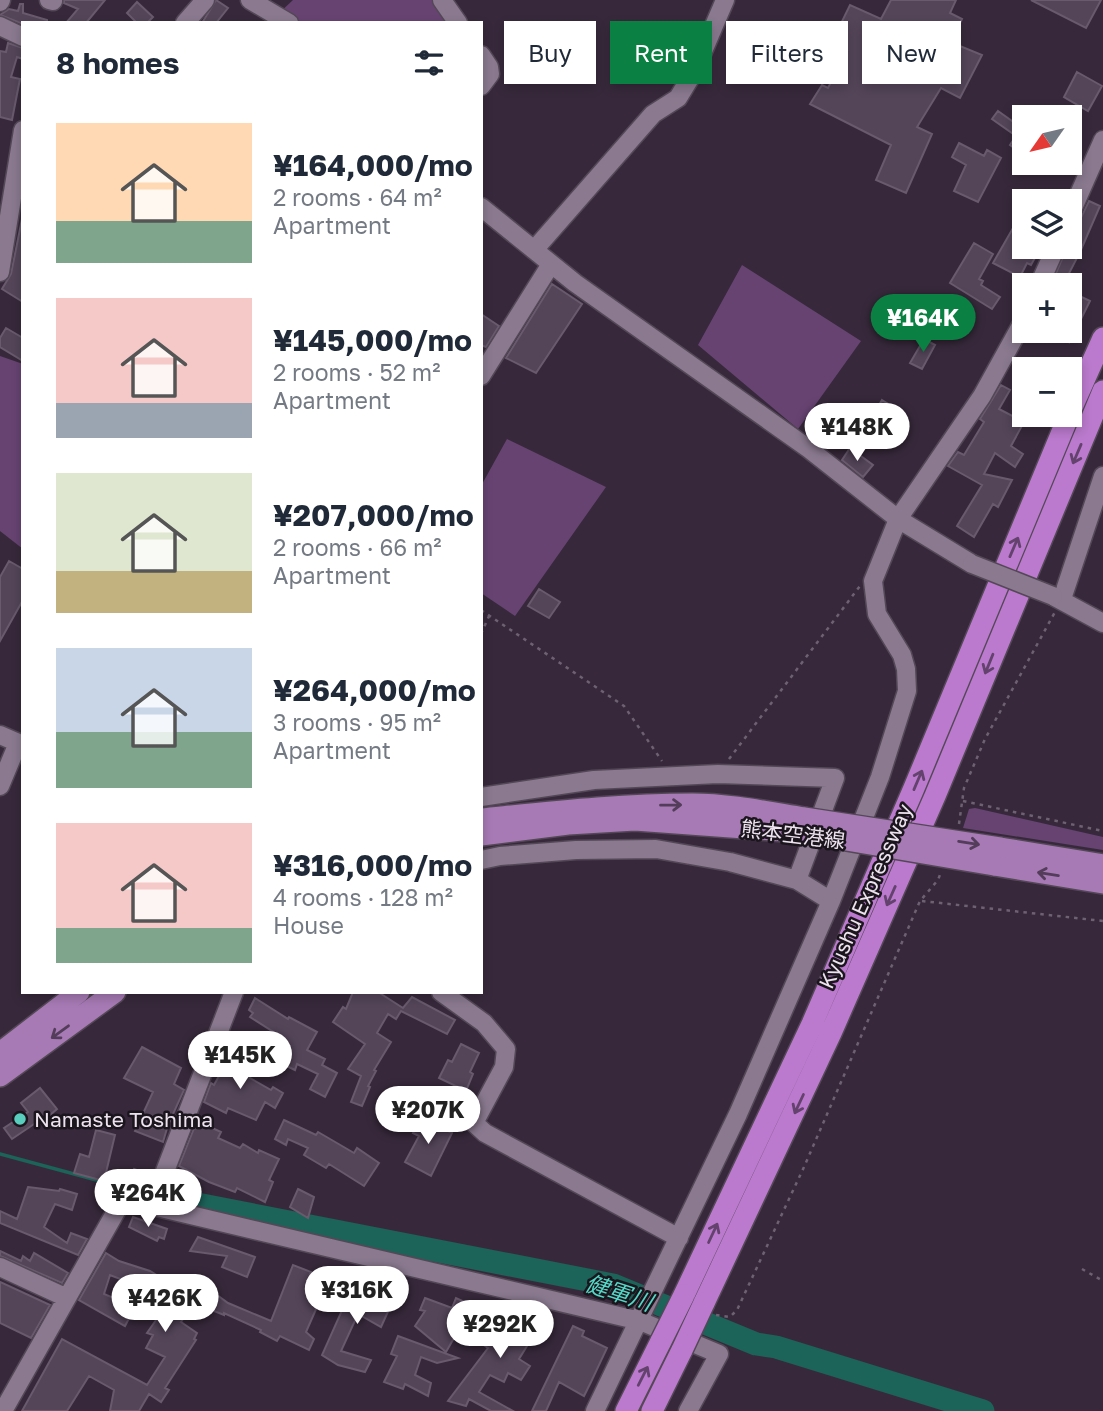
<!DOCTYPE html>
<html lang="en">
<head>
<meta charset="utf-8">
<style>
	:root { --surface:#fff; --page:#f6f6f7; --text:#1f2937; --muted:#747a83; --accent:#0b8043 }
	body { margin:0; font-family:"Golos Text","Noto Sans JP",sans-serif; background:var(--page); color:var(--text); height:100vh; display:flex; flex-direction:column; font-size:26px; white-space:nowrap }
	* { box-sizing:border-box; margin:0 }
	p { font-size:23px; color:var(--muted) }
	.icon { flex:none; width:38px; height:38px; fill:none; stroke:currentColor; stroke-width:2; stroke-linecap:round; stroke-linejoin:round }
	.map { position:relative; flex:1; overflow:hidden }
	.drawer { position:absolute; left:21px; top:21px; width:462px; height:973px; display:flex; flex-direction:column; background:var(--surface); border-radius:0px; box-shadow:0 4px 10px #0003 }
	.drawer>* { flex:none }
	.top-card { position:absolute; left:504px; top:21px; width:494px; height:63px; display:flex; gap:14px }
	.needle { width:46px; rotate:236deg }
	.buttons { position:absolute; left:1012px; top:105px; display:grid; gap:14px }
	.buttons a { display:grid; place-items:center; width:70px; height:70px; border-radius:0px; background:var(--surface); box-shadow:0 4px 10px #0003; font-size:35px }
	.price { position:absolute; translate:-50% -60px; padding:0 16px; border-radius:24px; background:#fff; color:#222; font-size:23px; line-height:46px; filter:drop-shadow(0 2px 4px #0008) }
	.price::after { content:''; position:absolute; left:50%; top:42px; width:21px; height:16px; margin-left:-10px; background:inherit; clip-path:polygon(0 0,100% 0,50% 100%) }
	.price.active { background:var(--accent); color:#fff }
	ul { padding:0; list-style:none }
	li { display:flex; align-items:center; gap:21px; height:175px; padding:0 35px }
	li span { display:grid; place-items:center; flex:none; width:196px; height:140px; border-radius:0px; color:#555 }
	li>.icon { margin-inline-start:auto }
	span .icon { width:84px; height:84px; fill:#fffc; stroke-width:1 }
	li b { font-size:30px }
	h2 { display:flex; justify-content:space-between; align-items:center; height:84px; padding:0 35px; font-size:30px }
	.pill { padding:0 24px; border-radius:0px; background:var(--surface); box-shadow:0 4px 10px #0003; font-size:24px; line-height:63px }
	.pill.active { background:var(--accent); color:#fff }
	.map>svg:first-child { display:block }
	.green { fill:#674372 }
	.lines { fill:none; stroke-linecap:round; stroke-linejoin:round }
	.stream { stroke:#1c635a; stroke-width:3.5 }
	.river { stroke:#1c635a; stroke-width:23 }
	.building { fill:#544559; stroke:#695a6e; stroke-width:2 }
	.minor-casing { stroke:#544857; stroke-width:21 }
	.major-casing { stroke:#544857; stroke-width:24 }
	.highway-casing { stroke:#544857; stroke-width:24 }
	.path { stroke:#6e6172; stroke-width:2.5; stroke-dasharray:3.5 5; stroke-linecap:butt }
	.minor { stroke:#8a798f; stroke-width:18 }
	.major { stroke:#a77ab5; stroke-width:21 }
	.highway { stroke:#bb7ace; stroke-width:21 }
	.minor-bridge-casing { stroke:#544857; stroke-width:21; stroke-linecap:butt }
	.major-bridge-casing { stroke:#544857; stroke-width:24; stroke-linecap:butt }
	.highway-bridge-casing { stroke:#544857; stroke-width:24; stroke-linecap:butt }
	.minor-bridge { stroke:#8a798f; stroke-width:18 }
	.major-bridge { stroke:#a77ab5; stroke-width:21 }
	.highway-bridge { stroke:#bb7ace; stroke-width:21 }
	.oneway { stroke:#63426d }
	.oneway2 { stroke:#533d5a }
	.poi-dot { fill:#59cebe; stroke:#1b151d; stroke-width:2.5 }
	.labels { text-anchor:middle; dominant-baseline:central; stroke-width:5; stroke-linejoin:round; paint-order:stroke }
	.street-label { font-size:21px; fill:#ede3ef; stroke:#1b151d }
	.poi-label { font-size:21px; fill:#ede3ef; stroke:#1b151d; text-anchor:start }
	.water-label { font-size:23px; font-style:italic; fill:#53d7c6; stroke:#1b151d }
</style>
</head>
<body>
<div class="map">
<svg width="1103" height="1411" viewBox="0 0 1103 1411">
	<rect width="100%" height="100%" fill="#37293b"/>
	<path class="green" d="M293,0H442L458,23H289L276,16Z
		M742,265L861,341L798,429L698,345Z
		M0,356L23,364V549L0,531Z
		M507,439L606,487L515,616L481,593V486Z
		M975,808L1103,837V850L963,828L969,809Z"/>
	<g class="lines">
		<path class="stream" d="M0,1154L148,1194"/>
		<path class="river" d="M161,1197L613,1285L756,1344L776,1347L983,1411"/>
	</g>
	<path class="building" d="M64,0H105L86,23H66L78,9L64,3Z
		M216,0L228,8L216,23H202Z
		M891,0H956L950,13L962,19L950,42L982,55L960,98L941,88L917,127L932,134L906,193L876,180L891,145L810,104L822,85L828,88L847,51L831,44L850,5L881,19Z
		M1031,0H1101L1086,28Z
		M137,2L153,17L147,23H137L127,13Z
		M20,4H23V13L47,20V23L23,24L0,15L9,9L18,11Z
		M8,43L23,48V59L17,57L11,77L20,79L12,120L0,117V51L6,52Z
		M1077,72L1102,86L1088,111L1064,97Z
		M998,111L1022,128L1024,125V155L1010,145L1016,136L992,119Z
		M959,143L984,156L987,150L1001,158L978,202L954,191L966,165L952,157Z
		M1089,201L1100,206L1080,252L1063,285H1051L1067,247H1069V238L1074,227L1079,222Z
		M23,214V302L2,289L11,274Z
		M1013,228L1024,234V247H1041L1031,265L1027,263L1020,277L993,263Z
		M974,243L993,254L979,279L983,281L981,285L1000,297L992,309L950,283Z
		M552,284L582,304L536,373L506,358Z
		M1069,291L1090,301L1069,343Z
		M481,314L499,326L486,347L481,345Z
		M6,328L23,338V361L0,347V338Z
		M924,339L935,345L922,369L910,363Z
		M1001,385L1010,390L999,409L1024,422L1011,446L1023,454L1015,467L995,453L984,474L1012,480L998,507L993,504L974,537L957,526L982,485L948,466L958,452L964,455L984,422L980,419Z
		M882,400L895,408L880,432L868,424Z
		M850,448L873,465L863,477L842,460Z
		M9,561L23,569V600L0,641V577Z
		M539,589L560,602L549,618L528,606Z
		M353,992H378L403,1008L412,997L455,1020L447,1034L401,1011L396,1019L388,1014L377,1033L391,1042L374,1070L376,1071L368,1086L370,1087L362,1106L351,1102L361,1076L348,1069L365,1044L333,1022L343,1007L346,1009Z
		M255,998L288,1019L289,1017L317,1032L307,1050L325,1059L322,1065L337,1073L325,1097L310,1089L318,1074L297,1064L295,1070L276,1061L286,1040L250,1017L253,1013L249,1010Z
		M461,1044L479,1053L470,1072L473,1074L466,1091L439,1078L448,1060L452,1062Z
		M142,1047L181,1068L174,1084L184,1090L168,1125L163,1142L135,1131L153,1092L124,1078Z
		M230,1056L254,1070L250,1078L271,1090L273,1087L283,1093L275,1108L265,1102L256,1120L228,1108L226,1113L204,1102L211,1083L214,1085Z
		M40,1088L57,1109L38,1125L37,1122L12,1139L4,1128L28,1112L21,1103Z
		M422,1117L452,1133L431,1176L405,1162L419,1136L413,1133Z
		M284,1120L316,1135L318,1132L354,1153L357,1148L379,1163L364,1186L329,1164L326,1168L304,1155L308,1148L288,1139L286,1145L275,1139Z
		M197,1121L221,1132L218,1138L240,1148L243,1144L258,1153L259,1150L279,1159L269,1180L273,1182L265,1202L237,1188L235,1192L209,1182L179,1166Z
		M96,1130L115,1135L104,1181L74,1173L80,1154L89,1157Z
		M134,1169L151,1175L145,1192L126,1187Z
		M28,1187L59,1191L60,1189L77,1194L72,1210L55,1204L44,1227L67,1243L71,1233L87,1239L78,1255L0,1223V1211L17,1219Z
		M298,1189L314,1197L308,1218L290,1207Z
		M133,1217L167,1229L164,1239L159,1237L157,1241L129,1227Z
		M198,1237L255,1257L247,1277L222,1267L227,1256L190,1251Z
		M0,1251L21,1261L23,1256L30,1261L34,1253L68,1273L62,1283L0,1256Z
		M106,1253L119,1261L150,1271L166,1281L168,1278L188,1288L189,1285L211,1297L213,1292L228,1303L271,1321L293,1265L311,1272L310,1274L334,1278L329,1292L324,1291L306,1332L314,1339L309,1350L280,1336L277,1341L260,1332L261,1330L224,1313V1315L194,1303L181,1322L197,1333L194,1339L196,1340L165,1388L169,1390L161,1402L149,1394L139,1411H110L114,1390L89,1376L67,1411H22L62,1339L147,1385L165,1357L146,1348L153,1335L147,1333L170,1300L137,1284L136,1285L110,1275L104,1294L135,1307L125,1326L79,1300Z
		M0,1282L50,1305L31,1338L0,1323Z
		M380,1287L396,1294L381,1327L358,1314L341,1351L371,1360L365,1372L338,1365L322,1355L352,1288L373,1302Z
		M425,1298L452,1308L456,1298L467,1303L455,1329L458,1331L446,1352L415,1326L425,1311L420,1310Z
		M507,1310L525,1318L526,1316L547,1327L536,1340L532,1338L519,1359L530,1366L521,1380L508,1373L504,1382L490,1375L479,1392L513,1411H491L469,1399L466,1406L448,1401L488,1348L485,1346L492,1333L496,1335Z
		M573,1326L584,1331L582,1336L607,1348L591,1382L584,1396L559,1382L546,1411H532Z
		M398,1336L458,1358L437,1363L421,1357L415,1375L431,1383L428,1396L405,1384L403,1389L384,1382L397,1356L391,1354Z"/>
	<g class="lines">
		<g class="minor-casing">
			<path id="minor" d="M49,0L53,1
				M250,0L289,23
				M442,0L458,23
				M0,2L1,0
				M185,23L205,0
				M0,26L23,37
				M481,55L489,67L490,74L481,86
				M481,207L575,283L809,449L898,519L972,564
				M1069,217L1103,140
				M534,250L653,114L678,98L695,70L725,0
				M0,272L23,130
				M1039,285L1056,247
				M481,376L551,264
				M1053,596L1103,623
				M1062,599L1103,476
				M0,735L23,745
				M0,786L18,743
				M481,797L594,780L718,774L835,778L797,880
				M481,860L500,856L576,850L656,849L730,862L797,880L831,901
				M441,992L484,1023L506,1049L504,1067L474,1123L485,1133L679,1238
				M152,1205L234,992
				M0,1267L67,1298
				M3,1411L123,1199L640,1321L719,1354L688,1411
				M595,1411L738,1114L831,901L880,777L907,691L906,669L902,655L877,614L873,581L898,519L982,396L1024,320"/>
		</g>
		<g class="major-casing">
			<path id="major" d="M481,819C551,812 621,804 692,804C729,804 767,812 804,818
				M481,835L568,824L635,820L799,832
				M1000,848L1103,865
				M994,865L1103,883
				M0,1053L79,992
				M0,1076L115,992"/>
		</g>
		<g class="highway-casing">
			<path id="highway" d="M1069,414L1103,338
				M684,1295L812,1024L914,788L1069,415
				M704,1303L831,1033L935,796L1103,391
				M626,1411L661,1341
				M652,1411L682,1350"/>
		</g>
		<path class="path" d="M481,610L624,706L662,761
			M481,634L489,616
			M729,759L860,586
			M963,801L1103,831
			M959,824L964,788L985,739L1055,612
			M922,901L1103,921
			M1082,1269L1103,1281
			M716,1315L730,1317L737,1310L804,1167L920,901L938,880L941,872"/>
		<use href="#minor" class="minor"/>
		<use href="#major" class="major"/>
		<use href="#highway" class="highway"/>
		<g class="minor-bridge-casing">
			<path id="minor-bridge" d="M972,564L1053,596"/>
		</g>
		<g class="major-bridge-casing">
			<path id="major-bridge" d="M804,818L1000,848
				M799,832L994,865"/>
		</g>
		<g class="highway-bridge-casing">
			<path id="highway-bridge" d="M661,1341L684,1295
				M682,1350L704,1303"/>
		</g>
		<use href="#minor-bridge" class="minor-bridge"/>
		<use href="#major-bridge" class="major-bridge"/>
		<use href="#highway-bridge" class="highway-bridge"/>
	</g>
	<defs><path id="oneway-shaft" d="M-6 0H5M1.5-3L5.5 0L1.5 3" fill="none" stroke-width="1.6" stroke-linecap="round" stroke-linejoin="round" transform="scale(1.75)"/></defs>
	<g class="oneway">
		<use href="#oneway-shaft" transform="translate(1077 454) rotate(113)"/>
		<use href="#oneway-shaft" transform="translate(1014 547) rotate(-67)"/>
		<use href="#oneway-shaft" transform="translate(989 664) rotate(112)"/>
		<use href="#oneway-shaft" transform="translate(918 780) rotate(-67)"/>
		<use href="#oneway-shaft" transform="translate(891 896) rotate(114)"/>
		<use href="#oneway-shaft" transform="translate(799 1104) rotate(115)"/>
		<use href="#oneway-shaft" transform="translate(713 1233) rotate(-65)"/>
		<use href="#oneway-shaft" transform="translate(643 1376) rotate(-63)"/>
	</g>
	<g class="oneway2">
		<use href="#oneway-shaft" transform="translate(671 805) rotate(-1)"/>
		<use href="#oneway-shaft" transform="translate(969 843) rotate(9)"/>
		<use href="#oneway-shaft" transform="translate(1048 874) rotate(-171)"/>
		<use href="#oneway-shaft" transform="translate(60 1032) rotate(144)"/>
	</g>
	<circle class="poi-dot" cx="20" cy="1119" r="7"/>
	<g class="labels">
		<g class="street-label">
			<text transform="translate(793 834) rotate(7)">熊本空港線</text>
			<text transform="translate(865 896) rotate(-66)">Kyushu Expressway</text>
		</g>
		<g class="poi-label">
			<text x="34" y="1119">Namaste Toshima</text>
		</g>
		<g class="water-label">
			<text transform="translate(619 1292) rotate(18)">健軍川</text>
		</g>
	</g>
</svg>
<div class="buttons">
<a><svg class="needle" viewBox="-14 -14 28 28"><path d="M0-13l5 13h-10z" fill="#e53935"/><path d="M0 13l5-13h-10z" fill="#747a83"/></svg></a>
<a><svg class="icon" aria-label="layers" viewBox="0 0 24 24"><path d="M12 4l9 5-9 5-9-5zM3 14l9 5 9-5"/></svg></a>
<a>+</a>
<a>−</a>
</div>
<b class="price active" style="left:923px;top:354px">¥164K</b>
<b class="price" style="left:857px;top:463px">¥148K</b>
<b class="price" style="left:240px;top:1091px">¥145K</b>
<b class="price" style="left:428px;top:1146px">¥207K</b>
<b class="price" style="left:148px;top:1229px">¥264K</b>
<b class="price" style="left:357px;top:1326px">¥316K</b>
<b class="price" style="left:165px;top:1334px">¥426K</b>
<b class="price" style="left:500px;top:1360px">¥292K</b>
<div class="top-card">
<a class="pill">Buy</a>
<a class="pill active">Rent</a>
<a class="pill">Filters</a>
<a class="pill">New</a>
</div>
<section class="drawer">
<h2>8 homes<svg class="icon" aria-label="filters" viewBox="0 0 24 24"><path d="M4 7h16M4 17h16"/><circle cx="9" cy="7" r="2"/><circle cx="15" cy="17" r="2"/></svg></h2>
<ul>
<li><span style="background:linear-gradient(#ffd9b3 70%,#7fa58c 0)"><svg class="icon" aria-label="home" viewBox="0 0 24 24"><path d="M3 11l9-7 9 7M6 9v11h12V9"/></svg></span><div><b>¥164,000/mo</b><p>2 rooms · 64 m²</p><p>Apartment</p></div></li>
<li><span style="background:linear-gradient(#f6c9c9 75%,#9aa5b1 0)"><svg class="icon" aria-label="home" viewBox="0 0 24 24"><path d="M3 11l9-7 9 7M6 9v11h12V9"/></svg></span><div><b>¥145,000/mo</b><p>2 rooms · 52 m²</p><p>Apartment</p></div></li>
<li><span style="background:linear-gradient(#dfe7d0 70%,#c2b280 0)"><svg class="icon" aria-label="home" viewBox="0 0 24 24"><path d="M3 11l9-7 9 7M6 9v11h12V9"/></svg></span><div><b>¥207,000/mo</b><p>2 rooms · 66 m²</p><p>Apartment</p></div></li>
<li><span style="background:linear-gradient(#c9d6e8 60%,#7fa58c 0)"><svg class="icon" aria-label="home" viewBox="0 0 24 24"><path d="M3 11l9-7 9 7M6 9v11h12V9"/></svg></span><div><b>¥264,000/mo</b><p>3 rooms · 95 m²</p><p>Apartment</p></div></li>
<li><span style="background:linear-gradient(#f6c9c9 75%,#7fa58c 0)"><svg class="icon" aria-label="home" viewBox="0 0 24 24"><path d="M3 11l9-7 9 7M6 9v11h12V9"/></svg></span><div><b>¥316,000/mo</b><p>4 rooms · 128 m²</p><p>House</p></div></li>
</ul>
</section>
</div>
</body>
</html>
